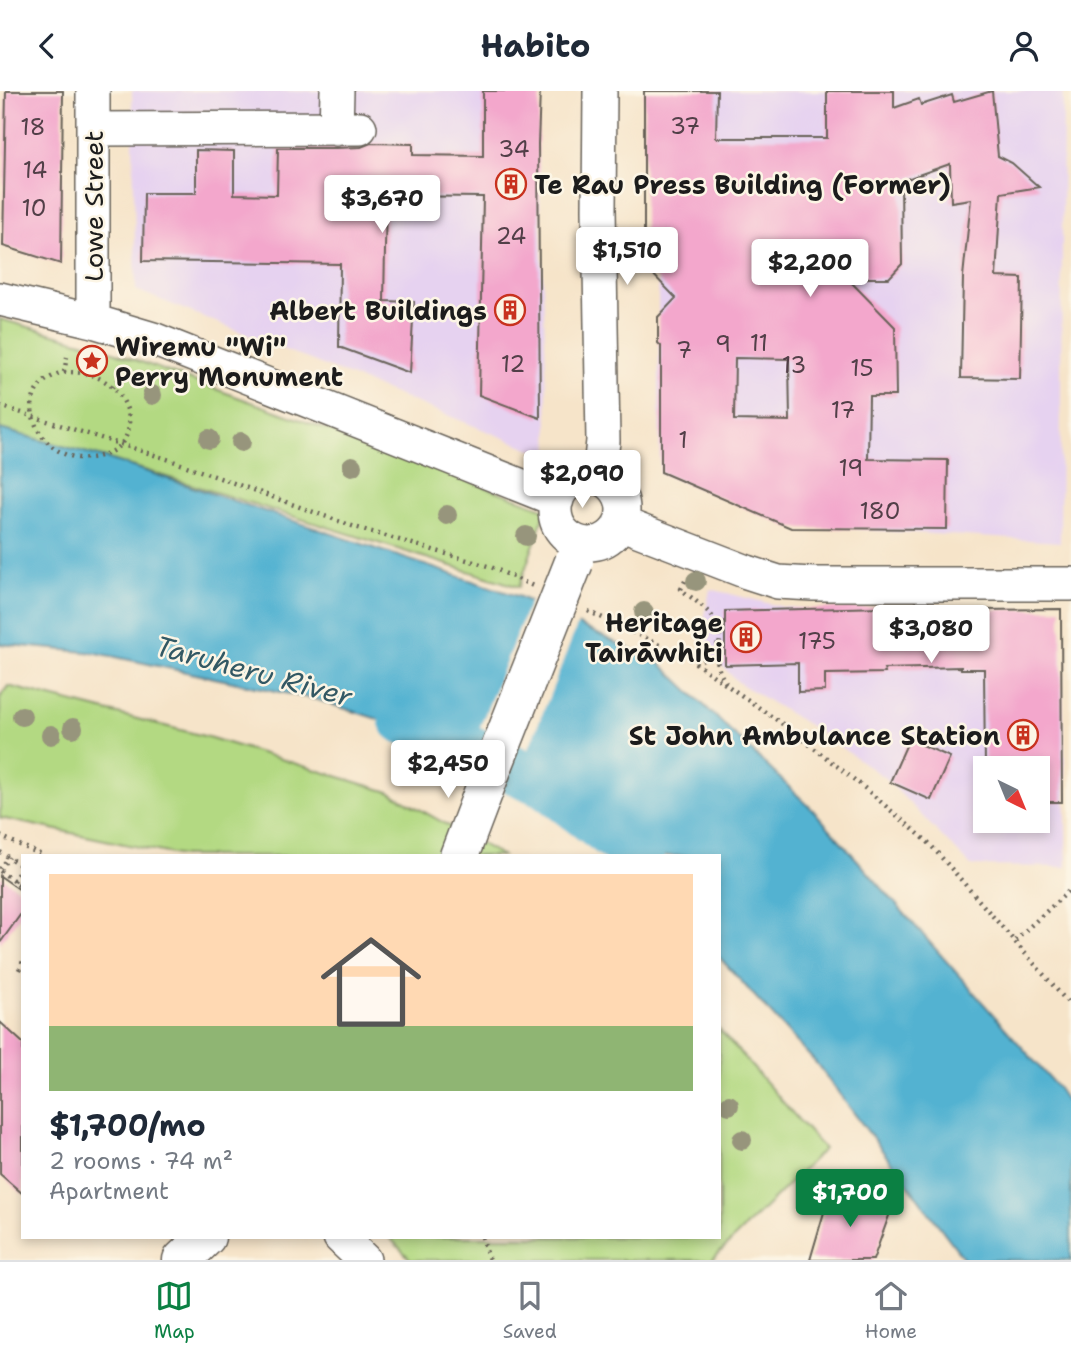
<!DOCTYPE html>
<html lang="en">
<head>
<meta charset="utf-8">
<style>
	:root { --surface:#fff; --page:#f6f6f7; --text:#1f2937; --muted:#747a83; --line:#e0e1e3; --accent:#0b8043 }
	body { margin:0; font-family:"Shantell Sans",sans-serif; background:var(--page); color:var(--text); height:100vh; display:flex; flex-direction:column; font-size:26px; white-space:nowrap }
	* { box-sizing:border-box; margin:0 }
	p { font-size:23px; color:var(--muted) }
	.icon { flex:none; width:38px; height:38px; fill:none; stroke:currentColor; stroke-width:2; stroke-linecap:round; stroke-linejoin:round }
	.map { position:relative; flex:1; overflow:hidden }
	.sheet { position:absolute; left:21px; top:763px; width:700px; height:385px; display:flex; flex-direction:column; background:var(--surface); border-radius:0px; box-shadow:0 4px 10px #0003 }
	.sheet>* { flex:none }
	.needle { width:46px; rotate:137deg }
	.buttons { position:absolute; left:973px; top:665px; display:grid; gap:14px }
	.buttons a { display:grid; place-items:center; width:77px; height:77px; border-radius:0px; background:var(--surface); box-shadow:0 4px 10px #0003; font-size:35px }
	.price { position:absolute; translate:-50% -60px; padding:0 16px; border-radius:7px; background:#fff; color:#222; font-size:23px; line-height:46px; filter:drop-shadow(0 2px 4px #0008) }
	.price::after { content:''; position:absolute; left:50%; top:42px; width:21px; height:16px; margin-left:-10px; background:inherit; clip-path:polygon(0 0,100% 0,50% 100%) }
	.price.on { background:var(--accent); color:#fff }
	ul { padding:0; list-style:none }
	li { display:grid; align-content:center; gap:14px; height:371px; padding:0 28px }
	li span { display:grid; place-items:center; height:217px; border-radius:0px; color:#555 }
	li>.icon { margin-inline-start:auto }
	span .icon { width:126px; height:126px; fill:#fffc; stroke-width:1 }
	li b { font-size:30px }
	header { display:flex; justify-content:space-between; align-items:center; height:91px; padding:0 28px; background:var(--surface); font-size:32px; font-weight:700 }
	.dock { display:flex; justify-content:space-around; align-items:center; height:98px; border-top:2px solid var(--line); background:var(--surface); font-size:19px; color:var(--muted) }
	.dock a { display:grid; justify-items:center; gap:4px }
	.dock .on { color:var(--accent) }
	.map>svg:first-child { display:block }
	.built { fill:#e6d2f0; fill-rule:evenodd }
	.green { fill:#b3d982; stroke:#687a4f; stroke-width:2 }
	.water { fill:#52b2d1; stroke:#376776; stroke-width:2 }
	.pier { fill:#f6e4c9 }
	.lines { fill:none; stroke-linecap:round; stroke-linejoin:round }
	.river { stroke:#52b2d1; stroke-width:49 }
	.building { fill:#f3a7cc; fill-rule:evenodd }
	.minor-casing { stroke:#686259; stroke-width:36 }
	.major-casing { stroke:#686259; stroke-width:41 }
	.path { stroke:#686259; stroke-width:4.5; stroke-dasharray:2 5; stroke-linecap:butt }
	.minor { stroke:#fff; stroke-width:33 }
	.major { stroke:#fff; stroke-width:38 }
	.major-bridge-casing { stroke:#686259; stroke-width:41; stroke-linecap:butt }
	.major-bridge { stroke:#fff; stroke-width:38 }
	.tree { fill:#97957b }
	.labels { text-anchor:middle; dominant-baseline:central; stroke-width:5; stroke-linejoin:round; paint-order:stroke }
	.number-label { font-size:23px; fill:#523f48 }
	.poi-label { font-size:26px; font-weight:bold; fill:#1c1c1c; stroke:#fcf5e5; text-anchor:end }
	.street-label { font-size:26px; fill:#1c1c1c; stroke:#fcf5e5 }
	.water-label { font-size:28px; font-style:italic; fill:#325864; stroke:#fcf5e5 }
</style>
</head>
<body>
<header><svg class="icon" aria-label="back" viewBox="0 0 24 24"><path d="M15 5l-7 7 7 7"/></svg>Habito<svg class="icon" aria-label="person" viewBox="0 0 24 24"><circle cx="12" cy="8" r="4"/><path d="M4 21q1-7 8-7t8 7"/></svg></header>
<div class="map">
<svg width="1071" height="1169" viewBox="0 0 1071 1169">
	<rect width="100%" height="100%" fill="#fcf5e5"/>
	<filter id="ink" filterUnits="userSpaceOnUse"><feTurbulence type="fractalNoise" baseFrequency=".0143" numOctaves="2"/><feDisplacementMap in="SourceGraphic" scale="14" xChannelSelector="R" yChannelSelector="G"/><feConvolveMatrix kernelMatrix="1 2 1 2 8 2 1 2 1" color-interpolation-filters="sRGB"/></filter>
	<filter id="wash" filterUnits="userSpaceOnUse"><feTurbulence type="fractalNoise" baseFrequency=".00686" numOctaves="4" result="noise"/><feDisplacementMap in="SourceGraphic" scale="28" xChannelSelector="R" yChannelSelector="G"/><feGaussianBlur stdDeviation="1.57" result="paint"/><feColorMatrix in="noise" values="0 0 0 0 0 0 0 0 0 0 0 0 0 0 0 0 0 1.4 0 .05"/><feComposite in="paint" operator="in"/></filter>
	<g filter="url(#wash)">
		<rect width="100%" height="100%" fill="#f6e4c9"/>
		<path class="built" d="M132,0H536L549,365L136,199Z
			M656,0H1063L1060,451L790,434L660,382Z
			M710,498L783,516L1061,534L1067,776L971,775L885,687L812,636L739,592L700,552ZM985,677H1038V730H985Z"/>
		<path class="green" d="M0,228L100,256L546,418L519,496L106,367L0,338Z
			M8,595L208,646L389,701L502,765H181L0,727V607Z
			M719,938L824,1058L712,1169H411L389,1146H719Z"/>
		<path class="water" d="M0,338L106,367L520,506L661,573L815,721L1057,996L1071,1017V1169H965L816,972L719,866V765H627L509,670L318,609L97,562L0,553Z"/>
		<path class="pier" d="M531,507L579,530L519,682L507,673L470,661Z"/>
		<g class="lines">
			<path class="river" d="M403,628L546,693L640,765"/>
		</g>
		<g id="blocks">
			<path class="building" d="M6,0H63L61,173L3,155Z
				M483,0H540L538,53L540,327L479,304L483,106L386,105L384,210L414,211L410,282L339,256L340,173L143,170L144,102H196V59L234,60V103L277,104L278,57H336L361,56L371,52L413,53V64L483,65Z
				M644,0H717L716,47H827V0H894V17L919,8L921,14L952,4L954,11L992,0L998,65L1012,72L1039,96L1001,102L996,186L1022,187L1020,288L961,287L963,186L971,108L951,111L950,73L901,90L902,173L889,187H847L895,236L896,305H869L868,368L948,369L947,438L791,437L661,381V255L658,252V226L676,207L644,174ZM735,267L789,268L790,330L734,329Z
				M884,516V520L1061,518L1062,711H1038V677H985L984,578H961V576L884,578L885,582L825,583V600L798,601V572L725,574V520Z
				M909,648L950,666L931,709L890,691Z
				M0,785L23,801V820L0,852Z
				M0,931L23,952V1103L0,1083Z
				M853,1098L858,1108L891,1119L873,1169H810L830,1101Z"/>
		</g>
	</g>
	<g filter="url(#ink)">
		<use href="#blocks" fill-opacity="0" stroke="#686259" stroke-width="2"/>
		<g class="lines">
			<g class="minor-casing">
				<path id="minor" d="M93,38L360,37
					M336,38L337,0
					M0,208L93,230L153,248L557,409
					M93,230V0
					M555 419a34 34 0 1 1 68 0a34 34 0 1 1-68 0Z
					M599,386L603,350L599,118L600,0
					M620,432L747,481L778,491L812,493H1071
					M340,1146L364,1169"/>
			</g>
			<g class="major-casing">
				<path id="major" d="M459,765L494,673
					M182,1169L206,1146"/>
			</g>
			<path class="path" d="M64,281C77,281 89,282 101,288C134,306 143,353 100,365C43,382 0,298 64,281Z
				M64,281L67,266
				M112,296L124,283
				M0,315L170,369L355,436L491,476L533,495
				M685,490L681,498C693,509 715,521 719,539C723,562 709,566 726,592
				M588,520L691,569L791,639L861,694L928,751L1071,915
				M695,572L707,566L718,553
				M0,745L44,765
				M0,761L23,776
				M0,778L9,766
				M0,780L23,796
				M13,790L22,776
				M1015,849L1071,798
				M19,879L23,870
				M482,1146L489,1169"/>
			<use href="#minor" class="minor"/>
			<use href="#major" class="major"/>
			<g class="major-bridge-casing">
				<path id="major-bridge" d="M494,673L574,471"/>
			</g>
			<use href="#major-bridge" class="major-bridge"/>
		</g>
		<g class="tree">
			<circle cx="152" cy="304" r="10"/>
			<circle cx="209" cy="348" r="10"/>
			<circle cx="241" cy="351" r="10"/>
			<circle cx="352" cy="375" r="10"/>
			<circle cx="447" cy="424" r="10"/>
			<circle cx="526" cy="445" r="10"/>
			<circle cx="696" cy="490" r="10"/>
			<circle cx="644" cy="521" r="10"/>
			<circle cx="22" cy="625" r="10"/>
			<circle cx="73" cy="637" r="10"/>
			<circle cx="51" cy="644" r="10"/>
			<circle cx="729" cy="1014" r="10"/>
			<circle cx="742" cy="1049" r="10"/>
		</g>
	</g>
	<defs>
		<g id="building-ring" transform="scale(1.575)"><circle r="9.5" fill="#fcf5e5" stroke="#c8321e" stroke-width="1.5"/><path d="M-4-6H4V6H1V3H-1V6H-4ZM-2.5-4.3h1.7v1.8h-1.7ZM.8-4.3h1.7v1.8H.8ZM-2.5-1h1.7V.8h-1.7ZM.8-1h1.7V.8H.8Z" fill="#c8321e"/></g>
		<g id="sight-ring" transform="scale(1.575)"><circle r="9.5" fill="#fcf5e5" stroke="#c8321e" stroke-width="1.5"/><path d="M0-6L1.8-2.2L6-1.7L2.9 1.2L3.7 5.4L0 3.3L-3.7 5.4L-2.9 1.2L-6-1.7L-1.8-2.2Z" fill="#c8321e"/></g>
	</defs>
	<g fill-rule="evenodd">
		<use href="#building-ring" x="511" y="93"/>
		<use href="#building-ring" x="510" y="219"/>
		<use href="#sight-ring" x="92" y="270"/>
		<use href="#building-ring" x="746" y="546"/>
		<use href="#building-ring" x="1023" y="644"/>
	</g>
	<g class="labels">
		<g class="number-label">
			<text x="685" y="35">37</text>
			<text x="33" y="36">18</text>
			<text x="514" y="58">34</text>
			<text x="35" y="79">14</text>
			<text x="34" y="117">10</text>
			<text x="511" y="145">24</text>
			<text x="759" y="252">11</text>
			<text x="723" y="253">9</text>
			<text x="684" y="259">7</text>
			<text x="513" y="273">12</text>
			<text x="794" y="274">13</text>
			<text x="862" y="277">15</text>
			<text x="843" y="319">17</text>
			<text x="683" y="349">1</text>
			<text x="851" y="377">19</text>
			<text x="880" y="420">180</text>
			<text x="817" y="550">175</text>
		</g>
		<g class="poi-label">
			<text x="534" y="93" text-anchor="start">Te Rau Press Building (Former)</text>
			<text x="487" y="219">Albert Buildings</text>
			<text x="115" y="255" text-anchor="start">Wiremu "Wi"<tspan x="115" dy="30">Perry Monument</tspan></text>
			<text x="723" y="531">Heritage<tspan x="723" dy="30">Tairāwhiti</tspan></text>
			<text x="1000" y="644">St John Ambulance Station</text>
		</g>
		<g class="street-label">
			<text transform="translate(93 115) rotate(-90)">Lowe Street</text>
		</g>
		<g class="water-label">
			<text transform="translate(254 580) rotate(15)">Taruheru River</text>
		</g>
	</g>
</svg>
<div class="buttons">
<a><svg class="needle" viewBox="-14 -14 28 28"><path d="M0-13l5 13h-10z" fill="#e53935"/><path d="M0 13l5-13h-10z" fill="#747a83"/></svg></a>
</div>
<b class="price" style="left:382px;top:144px">$3,670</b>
<b class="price" style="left:627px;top:196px">$1,510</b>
<b class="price" style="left:810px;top:208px">$2,200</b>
<b class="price" style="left:582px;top:419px">$2,090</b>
<b class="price" style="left:931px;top:574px">$3,080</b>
<b class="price" style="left:448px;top:709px">$2,450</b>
<b class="price on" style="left:850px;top:1138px">$1,700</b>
<section class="sheet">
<ul>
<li><span style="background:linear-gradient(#ffd9b3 70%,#8fb573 0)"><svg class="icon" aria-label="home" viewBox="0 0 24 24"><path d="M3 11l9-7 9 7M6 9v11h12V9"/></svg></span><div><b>$1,700/mo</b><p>2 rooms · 74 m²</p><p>Apartment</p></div></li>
</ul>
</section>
</div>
<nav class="dock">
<a class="on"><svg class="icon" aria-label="map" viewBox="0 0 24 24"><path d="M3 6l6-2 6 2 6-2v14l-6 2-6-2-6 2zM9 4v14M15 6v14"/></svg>Map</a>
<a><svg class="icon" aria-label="saved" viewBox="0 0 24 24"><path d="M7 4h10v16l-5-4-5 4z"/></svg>Saved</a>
<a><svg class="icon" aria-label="home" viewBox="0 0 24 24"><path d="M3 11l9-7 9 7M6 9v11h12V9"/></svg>Home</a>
</nav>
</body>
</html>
